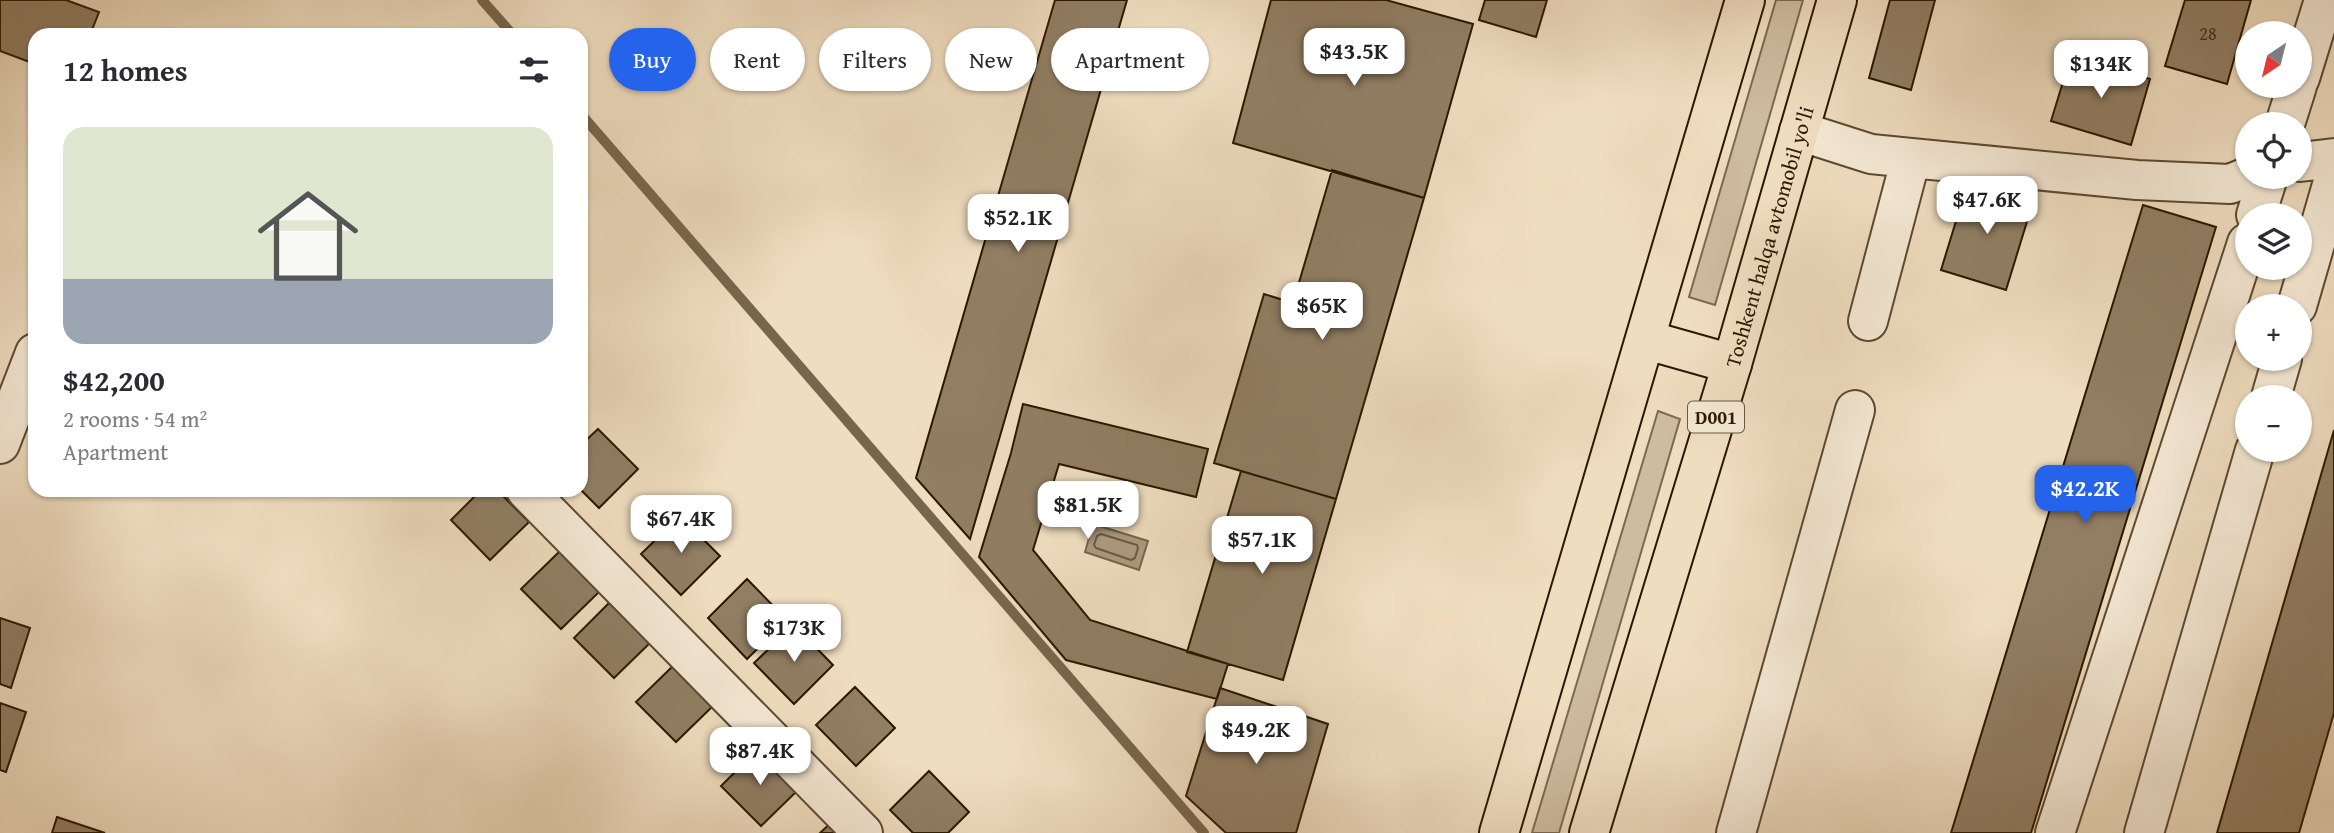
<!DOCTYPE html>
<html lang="en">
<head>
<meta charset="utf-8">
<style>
	:root { --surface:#fff; --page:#f2f2f3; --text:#2b2b33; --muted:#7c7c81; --accent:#2563eb }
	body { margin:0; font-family:"Gentium Book Plus",serif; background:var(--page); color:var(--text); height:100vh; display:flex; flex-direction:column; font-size:26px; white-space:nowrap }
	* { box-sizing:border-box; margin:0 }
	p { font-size:23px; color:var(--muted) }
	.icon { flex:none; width:38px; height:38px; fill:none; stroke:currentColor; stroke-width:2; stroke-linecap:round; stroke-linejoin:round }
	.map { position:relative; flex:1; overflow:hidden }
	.details { position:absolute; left:28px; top:28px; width:560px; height:469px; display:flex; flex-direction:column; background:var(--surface); border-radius:21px; box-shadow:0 2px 5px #0004 }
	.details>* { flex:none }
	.banner { position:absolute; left:609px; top:28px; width:665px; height:63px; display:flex; gap:14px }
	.needle { width:46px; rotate:215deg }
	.fabs { position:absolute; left:2235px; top:21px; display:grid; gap:14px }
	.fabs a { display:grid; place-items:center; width:77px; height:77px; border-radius:50%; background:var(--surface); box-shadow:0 2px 5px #0004; font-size:35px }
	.price { position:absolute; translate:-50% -60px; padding:0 16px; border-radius:14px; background:#fff; color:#222; font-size:23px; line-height:46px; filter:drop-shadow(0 2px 4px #0008) }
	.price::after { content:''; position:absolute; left:50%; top:42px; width:21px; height:16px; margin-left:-10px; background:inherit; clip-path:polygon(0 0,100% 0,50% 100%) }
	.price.active { background:var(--accent); color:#fff }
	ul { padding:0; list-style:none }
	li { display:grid; align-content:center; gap:14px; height:371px; padding:0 35px }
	li span { display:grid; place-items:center; height:217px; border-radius:21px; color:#555 }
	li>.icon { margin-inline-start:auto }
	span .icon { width:126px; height:126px; fill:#fffc; stroke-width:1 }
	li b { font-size:30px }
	h2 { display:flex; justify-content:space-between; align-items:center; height:84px; padding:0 35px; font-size:30px }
	.chip { padding:0 24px; border-radius:32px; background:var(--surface); box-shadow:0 2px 5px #0004; font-size:24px; line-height:63px }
	.chip.active { background:var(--accent); color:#fff }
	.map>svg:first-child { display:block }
	.green { fill:#cebc9f; stroke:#7c6a50; stroke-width:2 }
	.water { fill:#ac9a7e; stroke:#78664c; stroke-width:2 }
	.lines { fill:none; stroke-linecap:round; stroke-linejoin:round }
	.shore { stroke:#6c593f; stroke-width:2 }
	.stream { stroke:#78664c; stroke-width:10 }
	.building { fill:#917e63; stroke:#2b1800; stroke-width:2 }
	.minor-casing { stroke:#5c4930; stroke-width:42 }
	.highway-casing { stroke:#2b1800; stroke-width:42 }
	.minor { stroke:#f5e9d5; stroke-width:38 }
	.highway { stroke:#efddbf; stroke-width:38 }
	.labels { text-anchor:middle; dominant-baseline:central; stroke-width:6; stroke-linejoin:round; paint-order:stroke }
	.number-label { font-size:18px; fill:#443219 }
	.shield { fill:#f5e9d5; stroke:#685740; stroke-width:2 }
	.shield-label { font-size:19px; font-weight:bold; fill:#2b1800 }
	.street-label { font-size:21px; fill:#2b1800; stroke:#f5e9d5 }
</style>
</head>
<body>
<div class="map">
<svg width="2334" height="833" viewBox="0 0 2334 833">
	<rect width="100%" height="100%" fill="#efddbf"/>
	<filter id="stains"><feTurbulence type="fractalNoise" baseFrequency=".00286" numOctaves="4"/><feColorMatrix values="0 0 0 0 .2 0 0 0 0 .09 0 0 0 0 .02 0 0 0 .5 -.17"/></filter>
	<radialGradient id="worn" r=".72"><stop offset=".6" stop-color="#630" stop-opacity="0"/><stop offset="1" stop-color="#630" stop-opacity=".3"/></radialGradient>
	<path class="green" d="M1776,0H1803L1715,305L1689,297Z
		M1658,411L1680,419L1559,833H1532Z"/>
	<path class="water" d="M1093,524L1148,541L1139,570L1085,552Z"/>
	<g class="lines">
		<path class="shore" d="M1101,534L1137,545L1138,548L1135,558L1131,560L1096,548L1094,545L1097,536Z"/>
		<path class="stream" d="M482,0L513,35
			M581,114L1204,833"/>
	</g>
	<path class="building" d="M0,0H66L99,12L90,35H35V64L0,51Z
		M1055,0H1127L970,539L916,478Z
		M1271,0H1386L1473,24L1424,198L1233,143Z
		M1485,0H1547L1536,37L1479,20Z
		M1890,0H1935L1911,90L1869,78Z
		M2185,0H2251L2227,84L2165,66Z
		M2071,56L2150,79L2131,145L2051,121Z
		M1332,170L1424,198L1336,499L1214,463L1264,294L1293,303Z
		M1968,182L2033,202L2006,290L1941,270Z
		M2143,205L2216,227L2031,833H1951Z
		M1023,404L1208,449L1196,497L1059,464L1033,550L1090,620L1228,664L1217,699L1066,660L979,557L1011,453Z
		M598,429L638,469L599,508L581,490V445Z
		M2334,430V713L2299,833H2217Z
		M1241,471L1336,499L1283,680L1187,652Z
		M481,490H497L529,522L490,560L451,520Z
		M680,516L720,556L681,595L641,554Z
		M560,551L600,591L561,629L521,589Z
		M747,579L787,620L747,659L708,618Z
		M613,599L653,640L614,678L574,638Z
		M0,618L30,628L11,688L0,684Z
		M794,625L833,665L794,704L754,663Z
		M676,663L716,703L676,742L636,702Z
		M855,687L895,728L856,766L816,725Z
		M1220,688L1328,724L1296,833H1226L1186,796Z
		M0,703L26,712L6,772L0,770Z
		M760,747L800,788L761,826L721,786Z
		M929,771L969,812L948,833H913L890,810Z
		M57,817L105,833H52Z
		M833,821L844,833H820Z"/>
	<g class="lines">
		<g class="minor-casing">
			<path id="minor" d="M2300,78L2324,0
				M2285,124L2297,86
				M1799,131L1871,154L1911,158L2137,180L2230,184L2247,177
				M2300,162L2334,158
				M2256,215L2268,177
				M2297,306L2334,178
				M1868,321L1911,158
				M2271,397L2282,359
				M0,444L35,353
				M526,490L863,833
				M1736,833L1855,410
				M2055,833L2247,243
				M2144,833L2255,450"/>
		</g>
		<g class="highway-casing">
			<g id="highway">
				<path d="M1647,340L1732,364"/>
				<path d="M1499,833L1745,0"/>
				<path id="s1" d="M1589,833L1732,364L1837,0"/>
			</g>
		</g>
		<use href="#minor" class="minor"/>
		<use href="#highway" class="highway"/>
	</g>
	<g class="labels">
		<g class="number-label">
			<text x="2208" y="33">28</text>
		</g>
		<rect class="shield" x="1688" y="401.5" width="56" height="31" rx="5"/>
		<g class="shield-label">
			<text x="1716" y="417">D001</text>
		</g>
		<g class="street-label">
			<text stroke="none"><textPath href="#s1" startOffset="623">Toshkent halqa avtomobil yo'li</textPath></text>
		</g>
	</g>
	<rect width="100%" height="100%" filter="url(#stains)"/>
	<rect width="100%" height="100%" fill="url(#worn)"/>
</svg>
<div class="fabs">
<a><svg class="needle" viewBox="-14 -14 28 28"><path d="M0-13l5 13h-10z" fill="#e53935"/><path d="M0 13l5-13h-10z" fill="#7c7c81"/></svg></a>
<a><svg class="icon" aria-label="locate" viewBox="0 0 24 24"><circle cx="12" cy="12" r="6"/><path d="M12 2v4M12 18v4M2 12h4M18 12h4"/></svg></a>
<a><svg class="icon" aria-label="layers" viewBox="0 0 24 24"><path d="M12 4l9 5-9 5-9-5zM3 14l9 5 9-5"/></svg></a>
<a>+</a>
<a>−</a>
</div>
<b class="price" style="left:1354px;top:88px">$43.5K</b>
<b class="price" style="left:2101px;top:100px">$134K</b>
<b class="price" style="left:1987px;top:236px">$47.6K</b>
<b class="price" style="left:1018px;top:254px">$52.1K</b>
<b class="price" style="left:1322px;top:342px">$65K</b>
<b class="price active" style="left:2085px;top:525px">$42.2K</b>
<b class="price" style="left:1088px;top:541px">$81.5K</b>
<b class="price" style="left:681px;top:555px">$67.4K</b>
<b class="price" style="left:1262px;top:576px">$57.1K</b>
<b class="price" style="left:794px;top:664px">$173K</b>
<b class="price" style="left:1256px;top:766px">$49.2K</b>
<b class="price" style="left:760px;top:787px">$87.4K</b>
<div class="banner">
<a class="chip active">Buy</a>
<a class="chip">Rent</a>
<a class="chip">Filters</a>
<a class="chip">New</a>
<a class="chip">Apartment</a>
</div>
<section class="details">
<h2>12 homes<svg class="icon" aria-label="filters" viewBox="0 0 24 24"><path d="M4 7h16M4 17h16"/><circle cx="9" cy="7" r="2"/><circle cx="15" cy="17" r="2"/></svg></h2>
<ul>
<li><span style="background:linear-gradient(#dfe7d0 70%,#9aa5b1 0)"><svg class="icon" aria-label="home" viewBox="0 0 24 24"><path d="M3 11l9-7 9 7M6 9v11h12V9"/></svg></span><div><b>$42,200</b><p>2 rooms · 54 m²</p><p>Apartment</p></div></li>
</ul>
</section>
</div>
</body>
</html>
